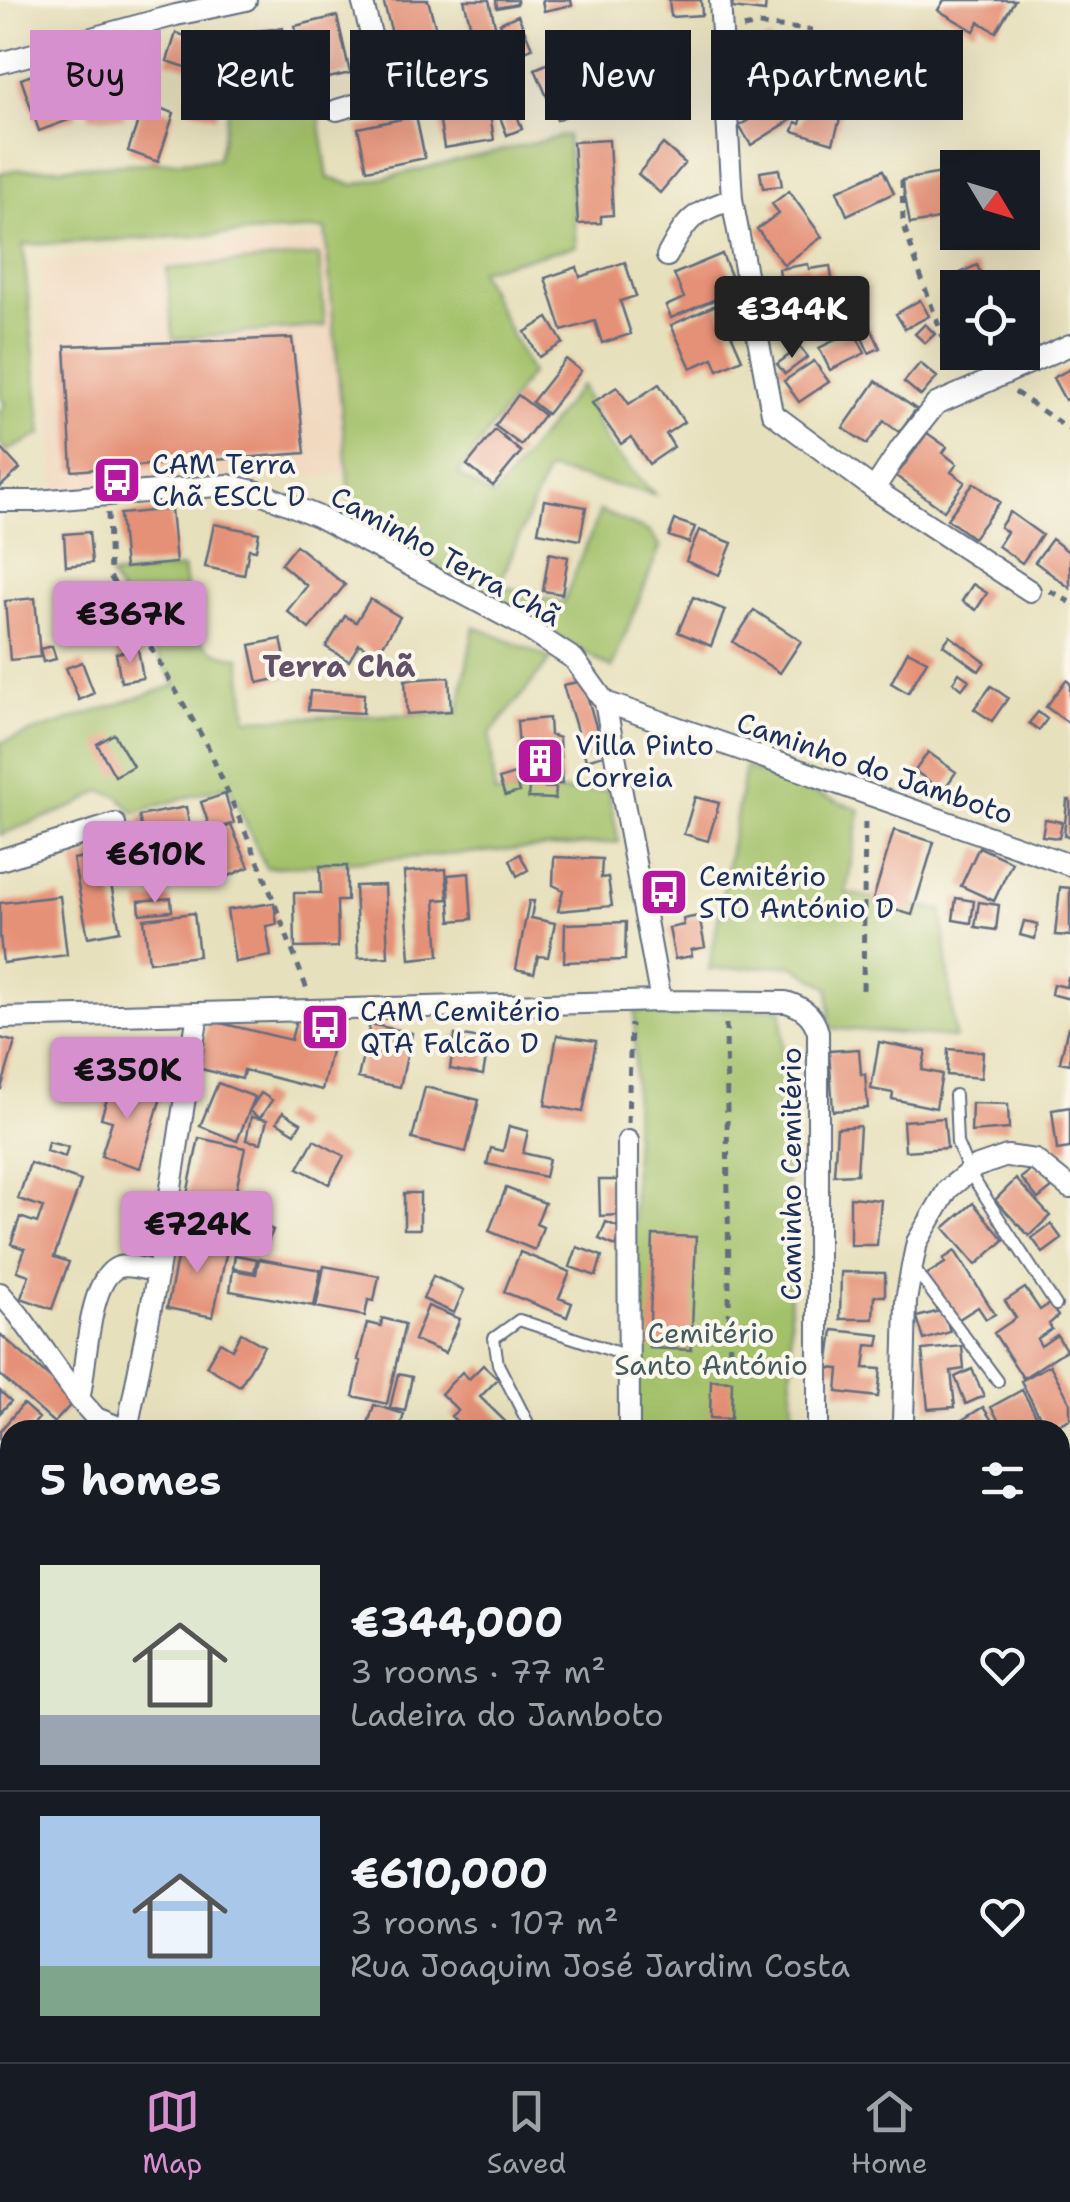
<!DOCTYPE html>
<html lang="en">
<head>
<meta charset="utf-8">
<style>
	:root { --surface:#171b24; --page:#20242c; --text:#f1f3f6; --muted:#9ea1a6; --line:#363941; --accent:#d690ce }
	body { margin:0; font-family:"Shantell Sans",sans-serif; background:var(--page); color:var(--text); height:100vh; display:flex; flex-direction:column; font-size:38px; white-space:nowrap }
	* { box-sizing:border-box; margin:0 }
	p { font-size:32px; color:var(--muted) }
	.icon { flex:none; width:55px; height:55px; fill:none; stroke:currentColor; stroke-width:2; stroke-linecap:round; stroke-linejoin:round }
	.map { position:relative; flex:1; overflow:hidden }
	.side { position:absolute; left:0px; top:1420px; width:1070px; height:642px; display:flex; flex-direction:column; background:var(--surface); border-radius:30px 30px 0 0; box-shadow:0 10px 40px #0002 }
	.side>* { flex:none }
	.top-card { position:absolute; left:30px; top:30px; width:1010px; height:90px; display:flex; gap:20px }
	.needle { width:65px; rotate:128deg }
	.fabs { position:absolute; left:940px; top:150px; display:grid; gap:20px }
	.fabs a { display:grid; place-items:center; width:100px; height:100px; border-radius:0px; background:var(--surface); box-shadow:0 10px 40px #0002; font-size:50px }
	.price { position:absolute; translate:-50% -85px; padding:0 22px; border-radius:10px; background:var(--accent); color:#111; font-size:32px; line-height:65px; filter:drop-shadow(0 2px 5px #0008) }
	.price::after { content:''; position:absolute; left:50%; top:60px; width:30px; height:22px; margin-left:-15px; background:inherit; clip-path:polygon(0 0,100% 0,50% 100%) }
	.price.current { background:#222; color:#fff }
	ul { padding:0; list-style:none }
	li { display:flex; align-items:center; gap:30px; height:250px; padding:0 40px }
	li+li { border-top:2px solid var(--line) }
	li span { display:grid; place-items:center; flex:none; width:280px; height:200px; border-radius:0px; color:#555 }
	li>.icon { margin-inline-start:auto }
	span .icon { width:120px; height:120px; fill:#fffc; stroke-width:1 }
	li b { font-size:42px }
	h2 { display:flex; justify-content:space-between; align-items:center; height:120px; padding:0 40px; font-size:42px }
	.pill { padding:0 35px; border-radius:0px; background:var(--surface); box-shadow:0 10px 40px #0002; font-size:35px; line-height:90px }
	.pill.current { background:var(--accent); color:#111 }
	.tabs { display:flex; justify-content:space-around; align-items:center; height:140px; border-top:2px solid var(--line); background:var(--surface); font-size:28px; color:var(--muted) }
	.tabs a { display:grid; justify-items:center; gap:5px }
	.tabs .current { color:var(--accent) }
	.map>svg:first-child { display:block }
	.built { fill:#f0d6bc }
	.green { fill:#a3c169; stroke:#5f7864; stroke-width:2.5 }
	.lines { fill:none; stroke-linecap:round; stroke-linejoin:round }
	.stream { stroke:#54bfce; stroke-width:8 }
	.building { fill:#e59177 }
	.lane-casing { stroke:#626d7f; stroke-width:14 }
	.street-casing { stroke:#626d7f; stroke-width:24 }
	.secondary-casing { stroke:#626d7f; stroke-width:34 }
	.path { stroke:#626d7f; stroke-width:5; stroke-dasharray:8 8; stroke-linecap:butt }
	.lane { stroke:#fff; stroke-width:10 }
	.street { stroke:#fff; stroke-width:20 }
	.secondary { stroke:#fff; stroke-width:30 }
	.labels { text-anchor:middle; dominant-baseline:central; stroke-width:8; stroke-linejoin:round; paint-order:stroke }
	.poi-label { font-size:28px; fill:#1b2f5e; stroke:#fbf7ec; text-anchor:start }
	.street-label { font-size:28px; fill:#1b2f5e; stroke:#fbf7ec }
	.park-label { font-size:28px; fill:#445b61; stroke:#fbf7ec }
	.neighbourhood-label { font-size:30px; font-weight:bold; fill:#625167; stroke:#fbf7ec }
</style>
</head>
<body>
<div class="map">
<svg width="1070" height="2062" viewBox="0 0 1070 2062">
	<rect width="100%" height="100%" fill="#fbf7ec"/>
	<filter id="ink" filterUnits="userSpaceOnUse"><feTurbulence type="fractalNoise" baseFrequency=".01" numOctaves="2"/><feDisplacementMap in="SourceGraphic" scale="20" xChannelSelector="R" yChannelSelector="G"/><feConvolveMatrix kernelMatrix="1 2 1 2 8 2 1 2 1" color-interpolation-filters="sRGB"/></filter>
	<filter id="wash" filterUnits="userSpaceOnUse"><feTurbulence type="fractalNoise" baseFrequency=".0048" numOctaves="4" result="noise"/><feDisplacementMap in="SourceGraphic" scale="40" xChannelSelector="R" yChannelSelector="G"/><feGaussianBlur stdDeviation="2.25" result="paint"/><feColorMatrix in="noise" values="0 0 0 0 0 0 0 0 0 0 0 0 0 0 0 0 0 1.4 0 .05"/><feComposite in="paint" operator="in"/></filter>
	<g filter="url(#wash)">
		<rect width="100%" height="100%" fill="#e7e0bc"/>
		<path class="built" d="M387,231L362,472L56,495L40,261Z"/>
		<path class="green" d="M316,96L328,178L354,185L567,135L576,246L479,270L531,373L458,474L493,497L581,385L607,444L654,494L547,470L499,585L563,603L600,511L650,532L660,547L612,668L403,550L351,515L325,229L23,245L42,434L7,451L0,443V410L5,404L0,396V173L15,170L218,159L230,103Z
			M319,255L325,326L173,339L167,269Z
			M183,568C186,582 188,620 194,631C203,648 222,657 240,657L247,719L458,713L474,626L551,659L490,734L495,794L608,790L619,842L266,868L228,785L134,813L119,796L101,791L75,806L0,835V743L176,685L110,576Z
			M745,767L860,810L846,893L942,910L955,1038L830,1028L829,988L792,965L709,970Z
			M782,1008L793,1425L632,1430L635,1011Z"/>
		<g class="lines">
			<path class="stream" d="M0,1735L10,1737"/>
		</g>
		<g id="blocks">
			<path class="building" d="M383,0H428L443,55L401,67Z
				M464,0H489L496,29L473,35Z
				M496,0H517V4L497,8Z
				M542,0H571L572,5L544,11Z
				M669,0H701L702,15L671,17Z
				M733,0H766L765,12L732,8Z
				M944,0H1015L996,32L979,22L974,31L938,10Z
				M518,15L532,48L515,55L500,23Z
				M337,16L350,73L307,83L295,26Z
				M283,28L288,89L249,92L244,32Z
				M176,33L236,52L216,117L186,108L198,71L167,61Z
				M770,39L776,53L786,50L801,87L777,97L768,73L752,79L756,89L740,95L729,70L758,58L753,46Z
				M826,45L850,50L840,91L809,84L816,56L823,58Z
				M568,55L590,105L557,120L535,69Z
				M632,62H682V116H632Z
				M58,65L77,117L39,131L21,79Z
				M91,68L126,69L124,119L89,118Z
				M487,93L494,140L444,148L437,102Z
				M809,95L844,105L833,143L793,131L796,122L800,124Z
				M512,101L522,129L507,135L496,107Z
				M779,101L791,120L751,145L739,126Z
				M144,103L174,113L158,162L128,151Z
				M416,116L425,158L367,170L358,128Z
				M609,140L613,215L601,216V223L578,224L573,142Z
				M663,144L685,163L660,193L638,174Z
				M779,169L782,186L763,188L760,172Z
				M883,170L894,193L847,215L837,191Z
				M942,173L950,217L910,224L902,180Z
				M789,191L822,237L784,265L757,229L779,213L772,204Z
				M722,254L737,290L671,318L666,306L684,298L674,274Z
				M625,262L636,296L620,301L631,334L602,343L595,321L562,331L545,278L577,267L580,277Z
				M808,264L809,269L830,266L835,298L813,302L816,323L787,327L783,298L772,300L770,290L782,288L779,269Z
				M977,265L987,288H967L960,273Z
				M920,300L929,316L905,329L896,314Z
				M718,304L742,359L718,370L713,358L691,368L671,325Z
				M548,318L563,343L539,357L525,332Z
				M925,324L935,334L925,343L915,334Z
				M870,326L880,348L869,353L859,331Z
				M854,331L865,353L830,370L819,348Z
				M292,338L305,453L72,471L65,346Z
				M800,347L808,357L785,374L777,364Z
				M965,352H985L990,359L978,369Z
				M566,359L581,371L547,414L532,402Z
				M814,361L829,382L799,402L784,381Z
				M920,363L937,377L921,396L904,382Z
				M1070,369V397L1065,400L1053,378Z
				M876,381L916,409L899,432L884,421L867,444L843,428Z
				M659,384L684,422L666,434L674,447L649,464L631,437L621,444L592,403L617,387L629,404Z
				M518,395L544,415L521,445L495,426Z
				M495,430L521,452L493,486L467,465Z
				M927,433L947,447L943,453L957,464L951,472L965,482L944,511L896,476Z
				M0,447L20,469L0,487Z
				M974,483L1000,502L973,538L947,519Z
				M544,500L586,507L580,540L538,532Z
				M171,509L176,563L125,568L120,514Z
				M1010,512L1042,535L1022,563L998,546L1007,532L1000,527Z
				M675,520L695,527L689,543L669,536Z
				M214,524L259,533L256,550L249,549L244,575L205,567Z
				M699,530L732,543L719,575L686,561Z
				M89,532L92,563L66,566L64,534Z
				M1052,539L1070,553V588L1035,562Z
				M296,545L345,585L309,629L287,611L307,586L281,564Z
				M549,553L568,557L562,594L543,591Z
				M973,584L987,593L976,610L962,601Z
				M693,597L725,610L711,646L678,632Z
				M35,598L40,657L10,660L5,601Z
				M370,599L400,617L377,655L359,644L349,661L326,647L345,616L356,622Z
				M126,604L136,625L113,637L102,616Z
				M754,610L801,641L780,673L733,642Z
				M950,636L985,662L979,671L943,645Z
				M281,639L289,676L258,683L250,645Z
				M52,646L56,659L43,662L40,649Z
				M138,649L143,678L121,682L116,653Z
				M908,651L927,661L908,693L891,683Z
				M82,662L94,693L79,700L66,668Z
				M959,673L969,680L962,689L953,682Z
				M449,677L451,711L407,714L405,680Z
				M1066,680L1070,683V724L1046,707Z
				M583,681L604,755L586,760L563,685Z
				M991,686L1008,698L992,721L974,709Z
				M310,691L364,694L363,713L308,710Z
				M1038,712L1047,719L1039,730L1029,723Z
				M549,718L550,735L559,738L562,784L522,787L517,721Z
				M114,734L133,766L115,776L97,744Z
				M928,752L956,772L943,791L915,771Z
				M514,774L519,792L505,796L499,779Z
				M529,787L556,788L555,799L528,798Z
				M225,794L234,823L211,831L201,802Z
				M695,797L719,803L708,841L684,834Z
				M1067,800H1070V836H1064Z
				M186,807L190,828L173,832L177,852L185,850L189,869L151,877L139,816Z
				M1045,819L1062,822L1059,838L1042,836Z
				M231,825L249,867L218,881L199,838Z
				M894,830L934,842L912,915L872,903Z
				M979,847L1012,862L994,901L961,886Z
				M105,853L120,931L88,937L73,859Z
				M520,854L528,870L517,876L510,860Z
				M554,857L602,859L601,878L608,877L612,906L558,911L563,890L553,885Z
				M320,866H347V901H337L338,947L295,948L294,893H321Z
				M446,869L448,899L435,900L439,956L410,959L404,872Z
				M469,873L472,919L451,921L448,875Z
				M385,885L388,957L358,958L355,886Z
				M1060,887L1070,888V936L1055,935Z
				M60,896L67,955L3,963L0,936V903Z
				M171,898L172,911L140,914L139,901Z
				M956,898L974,901L971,923L953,920Z
				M529,901H534L531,918L555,923L548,957L538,956L534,973L516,969Z
				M979,902L999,905L996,930L975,927Z
				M274,903L277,924L266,926L271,956L235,962L227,910Z
				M194,913L199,956L149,962L144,919Z
				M699,916L705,947L691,950L692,956L675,959L669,928L684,925L683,919Z
				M1024,921L1038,924L1035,939L1020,935Z
				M626,922L625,960L564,962L565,924Z
				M1068,977L1070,999L1051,994L1053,984L1066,987Z
				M298,1013L320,1019L315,1038L333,1042L322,1090L244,1070L242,1079L197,1068L208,1020L291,1040Z
				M370,1024L412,1033L400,1087L358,1078Z
				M1068,1027H1070V1064L1060,1062Z
				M455,1035L489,1040L483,1075L450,1069Z
				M557,1035L596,1041L583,1112L545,1105Z
				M0,1038L15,1042L1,1089H0Z
				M879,1042L926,1051L922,1070L942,1074L936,1108L892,1099L893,1093L871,1089Z
				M859,1049L861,1074H865L868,1108L833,1111L829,1051Z
				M948,1049L983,1052L981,1078L947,1075Z
				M99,1079L161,1097L140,1168L101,1156L112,1121L101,1118L107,1099L94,1095Z
				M218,1083L255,1097L237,1141L200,1126Z
				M425,1087L479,1100L466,1152L412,1139Z
				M261,1093L272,1100L260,1118L249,1111Z
				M972,1103L1008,1104L1009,1129L971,1132Z
				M1070,1107V1148L1057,1150L1052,1110Z
				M283,1112L301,1123L295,1133L277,1122Z
				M251,1117L267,1120L261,1143L246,1140Z
				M944,1118L947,1148L905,1151L903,1121Z
				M509,1126L528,1131L523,1153L549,1159L545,1177L487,1164L491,1148L503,1151Z
				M860,1126L857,1174L834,1175L837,1128Z
				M199,1138L245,1148L227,1232L181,1223Z
				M314,1140L344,1156L329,1184L298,1168Z
				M48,1142L68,1147L65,1157L46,1151Z
				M30,1163L81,1181L54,1257L69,1262L52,1309L21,1298L29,1275L17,1271L25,1249L11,1244L20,1217L37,1223L43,1207L18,1199Z
				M1036,1166L1053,1187L1038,1199L1021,1178Z
				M1016,1179L1050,1216L1029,1236L995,1200Z
				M599,1180H619L620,1215L600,1216Z
				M506,1188L545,1203L536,1224L543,1227L535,1250L489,1231Z
				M404,1193H420V1229H404Z
				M850,1197L881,1200L877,1245H850Z
				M973,1203L1004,1240L976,1265L944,1228Z
				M606,1222L623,1229L616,1246L599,1239Z
				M1051,1224L1062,1239L1043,1253L1032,1238Z
				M262,1225L273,1230L266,1246L254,1241Z
				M182,1235L228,1245L213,1317L167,1308Z
				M653,1235L696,1237L691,1350L649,1348Z
				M577,1247L602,1256L596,1276L570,1267Z
				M955,1251L995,1314L986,1319L978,1307L956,1321L926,1275L945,1263L943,1259Z
				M520,1252L570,1272L559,1298L572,1303L567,1317L504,1292Z
				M235,1255L257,1259L254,1272L233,1268Z
				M259,1259L321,1270L314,1306L230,1291L233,1270L256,1274Z
				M324,1266L379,1276L374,1301L368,1300L365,1316L316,1307Z
				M841,1272L885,1273V1296H874L873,1319H840Z
				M433,1276L464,1290L454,1313L423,1299Z
				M1025,1288L1040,1310L1049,1304L1058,1316L1049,1324L1052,1329L1037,1339L1041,1346L1057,1335L1066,1350L1023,1378L994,1333L1016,1318L1005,1301Z
				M428,1306L460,1319L445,1353L414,1340Z
				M944,1310L950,1332L924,1340L917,1317Z
				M382,1318L405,1324L387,1404L353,1396L361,1361L358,1360L367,1323L381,1326Z
				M833,1330L880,1335L878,1346L867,1345L864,1368L881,1369L878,1397L837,1392L839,1369L828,1368Z
				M241,1333L264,1346L240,1386L206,1366L220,1342L232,1349Z
				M0,1334L75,1400L54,1423L0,1375Z
				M962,1346L964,1369L951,1371L955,1407L928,1409L922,1350Z
				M483,1365L498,1379L480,1397L514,1430H465L451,1416L458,1410L441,1394L462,1372L469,1379Z
				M1050,1365L1070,1402V1419L1047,1430L1021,1381Z
				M972,1369L984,1396L966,1404L955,1377Z
				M398,1374L412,1377L405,1411L390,1408Z
				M711,1380L732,1381L731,1419L710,1418Z
				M1022,1390L1044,1430H1004L991,1407Z
				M0,1391L11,1401L0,1413Z
				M23,1404L39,1418L28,1430H10V1448L0,1440V1431Z
				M374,1405L404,1414L399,1430H377L367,1427Z
				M983,1407L998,1430H943L953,1423L954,1425Z
				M0,1751L10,1755V1864L0,1860Z
				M1070,1810V1860L1060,1843V1816Z
				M1060,1882L1070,1886V1915L1067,1923L1060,1920Z
				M0,1896L10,1900V1945L0,1941Z
				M322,2052H335L346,2062H314Z
				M512,2052H543L556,2062H505Z
				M847,2052H852L862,2062H838Z"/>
		</g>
	</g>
	<g filter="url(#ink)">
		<use href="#blocks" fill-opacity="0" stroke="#626d7f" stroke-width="2.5"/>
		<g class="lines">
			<g class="lane-casing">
				<path id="lane" d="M955,1095L957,1143L969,1172L1056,1305
					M913,1267L998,1381
					M530,1427L498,1364L494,1338L519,1320L628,1356
					M1060,1644L1070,1642"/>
			</g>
			<g class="street-casing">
				<path id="street" d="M362,0L387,95L507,76
					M720,0L732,199L772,413L874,489L1030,591
					M0,63L176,15L246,0
					M337,110L387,95
					M667,256C688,217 692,214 732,199
					M874,489L901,448L936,404L1070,345
					M0,501H37L228,485L258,492L317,516L520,624L574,659L605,702L661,1001
					M605,702L1070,865
					M0,860L115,824
					M0,1018L661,1001L786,1002C803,1007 813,1015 818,1032V1430
					M628,1141L629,1430
					M0,1293L19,1315L79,1399L96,1418L126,1430
					M79,1399C87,1369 87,1278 119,1267C131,1264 146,1270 158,1272
					M127,1430L158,1272L198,1013
					M899,1430L903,1421L906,1301L912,1266L917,1242L948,1189L975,1167L1007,1156L1035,1160L1070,1188
					M1060,1531L1070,1529
					M1060,1654L1063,1667L1060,1677
					M0,1713L10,1715
					M1060,1732L1070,1749
					M1060,1994L1070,1975
					M1024,2062L1029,2052"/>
			</g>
			<g class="secondary-casing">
				<path id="secondary" d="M0,2038L10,2052"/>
			</g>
			<path class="path" d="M743,28L758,25L812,30
				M902,180L903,223L920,274L944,340L961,363L970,368
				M1015,392L1070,430
				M108,513L110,576L207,745L262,870L308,992
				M1050,591L1070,602
				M863,990L865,817
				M726,1024L730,1376
				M628,1123L631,1024
				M560,2052L572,2062
				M482,2062L489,2052"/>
			<use href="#lane" class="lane"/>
			<use href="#street" class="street"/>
			<use href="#secondary" class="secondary"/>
		</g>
	</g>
	<defs>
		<g id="bus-square" transform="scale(2.5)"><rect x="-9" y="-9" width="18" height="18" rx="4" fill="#b5179e" stroke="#fbf7ec"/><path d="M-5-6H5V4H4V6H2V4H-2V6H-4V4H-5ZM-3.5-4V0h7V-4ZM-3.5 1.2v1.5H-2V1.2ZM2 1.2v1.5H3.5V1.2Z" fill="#fff"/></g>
		<g id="building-square" transform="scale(2.5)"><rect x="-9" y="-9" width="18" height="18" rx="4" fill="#b5179e" stroke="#fbf7ec"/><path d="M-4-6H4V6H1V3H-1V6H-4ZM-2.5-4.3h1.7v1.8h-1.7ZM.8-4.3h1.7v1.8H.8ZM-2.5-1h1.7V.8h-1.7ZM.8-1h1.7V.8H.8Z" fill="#fff"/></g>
	</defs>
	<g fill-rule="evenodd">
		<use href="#bus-square" x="117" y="480"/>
		<use href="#building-square" x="540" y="761"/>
		<use href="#bus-square" x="664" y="892"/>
		<use href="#bus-square" x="325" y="1027"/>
	</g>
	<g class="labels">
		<g class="poi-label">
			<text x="152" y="464">CAM Terra<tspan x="152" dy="32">Chã ESCL D</tspan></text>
			<text x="575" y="745">Villa Pinto<tspan x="575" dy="32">Correia</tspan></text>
			<text x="699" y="876">Cemitério<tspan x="699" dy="32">STO António D</tspan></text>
			<text x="360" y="1011">CAM Cemitério<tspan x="360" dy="32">QTA Falcão D</tspan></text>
		</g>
		<g class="street-label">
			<text transform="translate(446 556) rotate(29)">Caminho Terra Chã</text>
			<text transform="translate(875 768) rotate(19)">Caminho do Jamboto</text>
			<text transform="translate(791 1174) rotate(-90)">Caminho Cemitério</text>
		</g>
		<g class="park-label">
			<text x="711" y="1333">Cemitério<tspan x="711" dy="32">Santo António</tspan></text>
		</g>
		<g class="neighbourhood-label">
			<text x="339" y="666">Terra Chã</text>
		</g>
	</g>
</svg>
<div class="fabs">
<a><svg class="needle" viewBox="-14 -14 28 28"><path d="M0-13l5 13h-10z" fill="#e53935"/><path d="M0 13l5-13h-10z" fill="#9ea1a6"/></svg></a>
<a><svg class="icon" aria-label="locate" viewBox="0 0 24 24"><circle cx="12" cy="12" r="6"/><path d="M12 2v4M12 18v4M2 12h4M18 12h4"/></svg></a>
</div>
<b class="price current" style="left:792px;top:361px">€344K</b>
<b class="price" style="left:130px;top:666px">€367K</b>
<b class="price" style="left:155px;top:906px">€610K</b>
<b class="price" style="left:127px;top:1122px">€350K</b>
<b class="price" style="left:197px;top:1276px">€724K</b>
<div class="top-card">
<a class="pill current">Buy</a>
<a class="pill">Rent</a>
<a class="pill">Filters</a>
<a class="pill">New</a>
<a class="pill">Apartment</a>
</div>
<section class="side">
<h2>5 homes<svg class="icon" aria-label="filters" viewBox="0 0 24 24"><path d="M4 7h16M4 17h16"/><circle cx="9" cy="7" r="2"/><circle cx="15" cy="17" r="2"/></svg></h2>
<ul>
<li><span style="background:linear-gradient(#dfe7d0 75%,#9aa5b1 0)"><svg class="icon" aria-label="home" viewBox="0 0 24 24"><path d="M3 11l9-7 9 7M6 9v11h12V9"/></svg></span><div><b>€344,000</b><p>3 rooms · 77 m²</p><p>Ladeira do Jamboto</p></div><svg class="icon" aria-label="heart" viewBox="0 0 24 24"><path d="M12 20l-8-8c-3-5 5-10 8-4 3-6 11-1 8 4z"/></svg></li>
<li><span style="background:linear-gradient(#a9c7e8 75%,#7fa58c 0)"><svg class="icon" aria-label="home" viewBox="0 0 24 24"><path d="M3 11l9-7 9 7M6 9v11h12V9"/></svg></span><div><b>€610,000</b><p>3 rooms · 107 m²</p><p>Rua Joaquim José Jardim Costa</p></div><svg class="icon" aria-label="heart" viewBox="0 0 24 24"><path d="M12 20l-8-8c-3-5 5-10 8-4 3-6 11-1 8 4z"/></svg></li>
</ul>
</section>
</div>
<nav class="tabs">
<a class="current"><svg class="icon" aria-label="map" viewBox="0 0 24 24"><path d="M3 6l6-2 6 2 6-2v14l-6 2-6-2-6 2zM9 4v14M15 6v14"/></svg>Map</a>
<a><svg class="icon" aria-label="saved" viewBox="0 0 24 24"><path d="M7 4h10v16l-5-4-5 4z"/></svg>Saved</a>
<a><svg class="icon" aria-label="home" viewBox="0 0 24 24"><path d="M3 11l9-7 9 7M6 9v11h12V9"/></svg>Home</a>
</nav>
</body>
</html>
